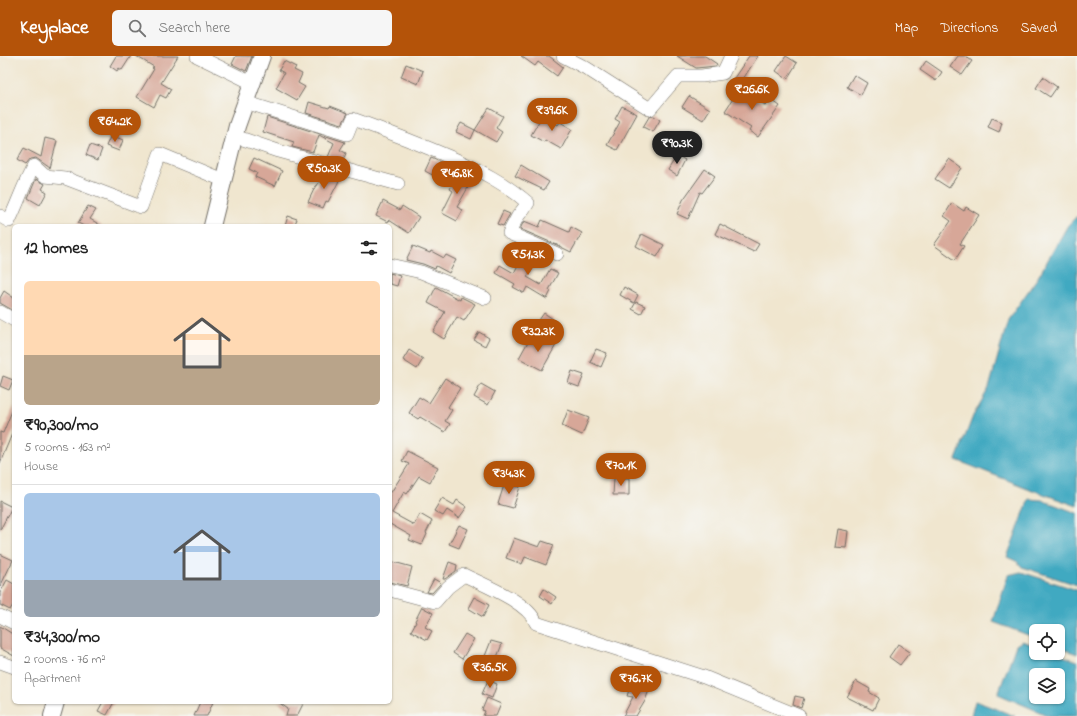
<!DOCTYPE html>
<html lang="en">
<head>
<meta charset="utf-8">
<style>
	:root { --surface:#fff; --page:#f6f6f6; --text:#222; --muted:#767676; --line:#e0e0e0; --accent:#b45309 }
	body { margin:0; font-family:"Indie Flower",sans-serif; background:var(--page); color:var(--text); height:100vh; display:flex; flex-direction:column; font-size:15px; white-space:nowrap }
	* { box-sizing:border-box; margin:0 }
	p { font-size:13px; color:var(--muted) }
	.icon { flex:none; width:22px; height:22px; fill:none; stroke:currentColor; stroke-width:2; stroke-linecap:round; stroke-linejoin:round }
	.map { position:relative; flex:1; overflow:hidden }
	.drawer { position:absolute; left:12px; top:168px; width:380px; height:480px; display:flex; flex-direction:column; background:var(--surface); border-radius:6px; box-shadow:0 1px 3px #0004 }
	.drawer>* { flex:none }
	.tools { position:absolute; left:1029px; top:568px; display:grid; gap:8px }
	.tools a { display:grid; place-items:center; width:36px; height:36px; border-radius:6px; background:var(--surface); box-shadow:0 1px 3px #0004; font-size:20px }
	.price { position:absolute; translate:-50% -34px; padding:0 9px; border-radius:14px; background:var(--accent); color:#fff; font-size:13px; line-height:26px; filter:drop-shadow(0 1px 2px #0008) }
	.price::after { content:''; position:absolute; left:50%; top:24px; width:12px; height:9px; margin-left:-6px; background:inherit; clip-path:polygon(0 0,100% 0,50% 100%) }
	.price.current { background:#222; color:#fff }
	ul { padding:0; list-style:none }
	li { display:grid; align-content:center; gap:8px; height:212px; padding:0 12px }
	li+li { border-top:1px solid var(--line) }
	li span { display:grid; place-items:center; height:124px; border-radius:6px; color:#555 }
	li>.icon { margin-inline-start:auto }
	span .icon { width:72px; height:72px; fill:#fffc; stroke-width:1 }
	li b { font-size:17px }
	h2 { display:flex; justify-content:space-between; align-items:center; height:48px; padding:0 12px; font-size:17px }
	header { display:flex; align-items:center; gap:24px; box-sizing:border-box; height:56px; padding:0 20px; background:var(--accent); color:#fff }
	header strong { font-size:19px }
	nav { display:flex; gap:22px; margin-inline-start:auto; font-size:14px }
	.search { width:280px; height:36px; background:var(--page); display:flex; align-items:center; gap:10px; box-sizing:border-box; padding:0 14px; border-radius:6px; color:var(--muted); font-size:15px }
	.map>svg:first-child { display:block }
	.water { fill:#41a9c1; stroke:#366a76; fill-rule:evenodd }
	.building { fill:#d7a798 }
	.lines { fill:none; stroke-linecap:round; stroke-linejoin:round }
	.minor-casing { stroke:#706c64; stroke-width:14 }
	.major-casing { stroke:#706c64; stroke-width:18 }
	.minor { stroke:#fff; stroke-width:13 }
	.major { stroke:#fff; stroke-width:16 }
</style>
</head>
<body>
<header>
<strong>Keyplace</strong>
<div class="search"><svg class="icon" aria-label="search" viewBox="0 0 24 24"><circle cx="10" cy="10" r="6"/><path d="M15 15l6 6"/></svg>Search here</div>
<nav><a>Map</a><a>Directions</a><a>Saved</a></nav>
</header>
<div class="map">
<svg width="1077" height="660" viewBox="0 0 1077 660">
	<rect width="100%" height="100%" fill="#f6f6f2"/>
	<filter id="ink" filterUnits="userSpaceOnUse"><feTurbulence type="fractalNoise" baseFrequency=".025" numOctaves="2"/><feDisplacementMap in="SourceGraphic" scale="8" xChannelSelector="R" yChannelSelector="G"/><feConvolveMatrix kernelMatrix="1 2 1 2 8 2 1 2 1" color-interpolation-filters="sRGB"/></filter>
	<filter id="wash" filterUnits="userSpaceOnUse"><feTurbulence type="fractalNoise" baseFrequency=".012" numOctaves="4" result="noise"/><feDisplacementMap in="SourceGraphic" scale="16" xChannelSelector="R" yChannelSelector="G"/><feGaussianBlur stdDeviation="0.9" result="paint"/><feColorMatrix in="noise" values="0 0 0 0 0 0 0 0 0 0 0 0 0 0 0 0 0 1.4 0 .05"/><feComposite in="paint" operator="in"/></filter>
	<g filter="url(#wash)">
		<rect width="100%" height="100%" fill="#f0e6cf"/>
		<path class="water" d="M1077,160V450L1035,435L956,404L973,360L989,332L1008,264L1038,221L1068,169Z
			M1029,443L1042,444L1077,457V529L1022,511L1016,505L1007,501Z
			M1021,516L1077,534V598L1058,591V575H1036V582L993,566L1008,519Z
			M1022,585L1036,590V597H1055L1077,605V660H1049L998,638L1016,589ZM1036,619H1058V641H1036Z
			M975,645L1015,660H971Z"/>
		<g id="blocks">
			<path class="building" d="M116,0H131L122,14L119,12L117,15L110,10Z
				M136,0H178L161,27L171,33L166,42L160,39L154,51L137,41L154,13L152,12L154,11Z
				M236,0H252L246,15L232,8Z
				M521,0H549L563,11L557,20L538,6L535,10Z
				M677,0H705L717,8L716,10L696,12Z
				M749,0H758L739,29L732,25Z
				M786,0L797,7L787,23L776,15Z
				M958,0H965L972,5L962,19L950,11Z
				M284,5L296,11L294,14L302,18L298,27L305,31L297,44L276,32L284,17L279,14Z
				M926,5L942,16L936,25L920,14Z
				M406,8L423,15L418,28L401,21Z
				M854,19L867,27L861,39L847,31Z
				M1043,21L1057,31L1050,41L1036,32Z
				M740,32L765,49L770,43L780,50L758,81L749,75L751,72L725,55Z
				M689,40L710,53L703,64L682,51Z
				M309,46L329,52L330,50L348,57L342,68L306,57Z
				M622,50L637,58L617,94L607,89L620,66L615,63Z
				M489,52L503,60L496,72L502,76L496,86L475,74Z
				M542,60L558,69L560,66L572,73L561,93L545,84L544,86L531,79Z
				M654,60L660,64L653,76L643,71L649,61Z
				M267,61L345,86L340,94L346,97L343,105L328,101L334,87L319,79L313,96L292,91L294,86L263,76Z
				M992,62L1002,66L999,76L988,71Z
				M461,67L475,74L471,83L456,76Z
				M111,79L123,84L119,95L106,90Z
				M45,82L57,85L50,112L36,102L30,103L25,109L17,104L24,92L41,101Z
				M90,89L102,93L98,104L86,99Z
				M677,99L685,104L677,120L668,114Z
				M254,102L282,115L275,130L255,121L257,117L249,113Z
				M431,102L445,108L438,122L425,115Z
				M949,103L962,112L949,132L935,123Z
				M521,109L549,126L544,134L515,120Z
				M705,113L715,120L702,137L700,136L688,163L677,158L683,144Z
				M460,115L474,121L457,151L463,154L457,165L442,157L453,135L450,133Z
				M324,116L341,121L328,146L326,145L323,152L308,146L316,129L317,130Z
				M36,123L45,128L42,133L47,136L40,149L28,142Z
				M383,145L400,154L402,150L419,161L409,177L389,164L388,166L376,160Z
				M952,147L964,155L966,151L979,159L960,188L964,190L955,204L934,189L951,165L944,160Z
				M88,150L96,154L90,163L102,170H84L78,167Z
				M503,155L510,158L503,170L497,168Z
				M288,160L297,163L294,170H285Z
				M542,164L569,176L571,171L582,177L571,196L557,189L520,173L524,165L539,171Z
				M720,168L759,188L754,196L715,178Z
				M642,178L664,189L657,201L636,190Z
				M413,190L430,197L431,195L444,202L446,199L456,204L449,217L436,210L435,213L423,208L406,204Z
				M526,193L545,202L544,203L537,199L529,213L531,214L527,221L541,229L550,213L558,217L549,234L551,235L547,243L527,231L524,237L513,231L515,228L496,217L500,209L514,217Z
				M390,217L400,220L397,230L390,228Z
				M436,231L460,244L461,241L475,248L464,265L457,261L444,283L433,276L445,256L428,247Z
				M624,231L638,239L634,247L620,239Z
				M4,235L14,242V255L0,247V242Z
				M636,246L645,250L641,258L632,253Z
				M544,257L553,263L549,270L539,264Z
				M479,276L489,282L485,290L474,284Z
				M530,282L541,289L544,282L556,289L542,314L519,302Z
				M596,293L607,297L601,311L590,306Z
				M409,294L423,303L417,313L403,304Z
				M572,315L584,319L579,331L568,327Z
				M3,320L13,324L9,334L0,330Z
				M445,322L460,332L448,351L452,354L445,365L450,368L445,376L420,361L418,363L409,357L419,341L429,347Z
				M481,328L495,336L488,349L474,341Z
				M14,350V373L0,407V376L3,377Z
				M568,354L589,362L582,379L562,370Z
				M407,395L438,411L430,426L419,420L407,438L404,436L392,457L414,469L420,458L432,465L426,477L427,478L422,489L409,484L411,480L390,468V438L409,408L402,405Z
				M614,422H629V439H613Z
				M505,426L520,431L513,452L498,448Z
				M442,442L454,449L457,444L467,451L459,462L447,454L443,460L434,455Z
				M0,445L12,451L0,474Z
				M459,469L468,473L459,492L449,488Z
				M838,473L848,475L846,492L835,491Z
				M514,482L539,491L542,485L554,489L546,509L525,501L522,508L506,502Z
				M0,498L13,504L0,531Z
				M390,505L412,511L407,530L390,526Z
				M449,506L457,509L456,515L445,523H443Z
				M434,523L441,527L432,537L427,536Z
				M7,524L14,528V547L10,554L0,549V537Z
				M544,533L556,541L552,548L540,540Z
				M474,541L489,549L483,561L468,552Z
				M422,551L433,557L425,571L432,575L427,584L411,575L416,566L415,565Z
				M0,570L14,579V600L0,592Z
				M465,578L474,583L462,603L453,597Z
				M491,585L502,588L496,604L498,605L494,616L481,610Z
				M898,588L910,596L900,609L889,601Z
				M488,624L497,628L492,642L482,638Z
				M856,625L870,633L869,636L879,642L873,654L847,641Z
				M631,628L649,634L645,645L636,660H623L633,641L627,640Z
				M795,640L804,642L801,652L793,649Z
				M487,642L501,648L496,660H483L485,655L482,654Z
				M103,646H114L107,659L98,655Z
				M200,646H213L207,660H194Z
				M278,646H304L297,660H286L288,653Z"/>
		</g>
	</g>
	<g filter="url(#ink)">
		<use href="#blocks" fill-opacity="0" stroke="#706c64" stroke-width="1"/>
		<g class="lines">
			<g class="minor-casing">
				<path id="minor" d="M197,0L252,27
					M563,0L586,12L650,53L678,20H702L723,17L731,0
					M245,46L347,78L353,63C386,75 420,88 452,102C479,114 505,127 528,147L518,160L509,177L557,198
					M234,80L278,95L398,128
					M0,160L9,165C18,147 24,127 34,110L45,120L65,122L141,151L160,98L223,124
					M390,209L421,216L485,242
					M0,256L14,264
					M390,534L435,546L448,531L464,519C484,529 528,546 536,567L704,621L799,660
					M0,560L14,567
					M0,606L14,611"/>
			</g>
			<g class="major-casing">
				<path id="major" d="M212,170L237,70L262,0
					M52,660L56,646"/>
			</g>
			<use href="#minor" class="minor"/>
			<use href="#major" class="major"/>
		</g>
	</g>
</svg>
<div class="tools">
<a><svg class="icon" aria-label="locate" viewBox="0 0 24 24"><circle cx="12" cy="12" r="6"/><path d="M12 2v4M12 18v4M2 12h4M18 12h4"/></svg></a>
<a><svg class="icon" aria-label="layers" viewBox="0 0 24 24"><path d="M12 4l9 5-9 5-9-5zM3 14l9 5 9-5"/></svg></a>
</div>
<b class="price" style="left:752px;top:55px">₹26.6K</b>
<b class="price" style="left:552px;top:76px">₹39.6K</b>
<b class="price" style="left:115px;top:87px">₹64.2K</b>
<b class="price current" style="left:677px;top:109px">₹90.3K</b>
<b class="price" style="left:324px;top:134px">₹50.3K</b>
<b class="price" style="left:457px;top:139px">₹46.8K</b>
<b class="price" style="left:528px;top:220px">₹51.3K</b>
<b class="price" style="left:538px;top:297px">₹32.3K</b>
<b class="price" style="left:621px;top:431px">₹70.1K</b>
<b class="price" style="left:509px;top:439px">₹34.3K</b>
<b class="price" style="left:490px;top:633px">₹36.5K</b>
<b class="price" style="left:636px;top:644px">₹76.7K</b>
<section class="drawer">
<h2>12 homes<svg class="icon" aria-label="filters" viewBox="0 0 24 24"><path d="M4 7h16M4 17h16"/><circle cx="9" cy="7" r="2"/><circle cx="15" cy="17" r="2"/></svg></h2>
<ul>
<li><span style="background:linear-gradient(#ffd9b3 60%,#b9a48a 0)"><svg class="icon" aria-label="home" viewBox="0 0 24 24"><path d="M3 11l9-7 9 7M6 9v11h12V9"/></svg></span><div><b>₹90,300/mo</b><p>5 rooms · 163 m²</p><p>House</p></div></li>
<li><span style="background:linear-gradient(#a9c7e8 70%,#9aa5b1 0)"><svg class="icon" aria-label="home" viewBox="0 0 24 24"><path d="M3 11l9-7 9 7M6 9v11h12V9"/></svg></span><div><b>₹34,300/mo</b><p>2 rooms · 76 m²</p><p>Apartment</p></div></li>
</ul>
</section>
</div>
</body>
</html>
